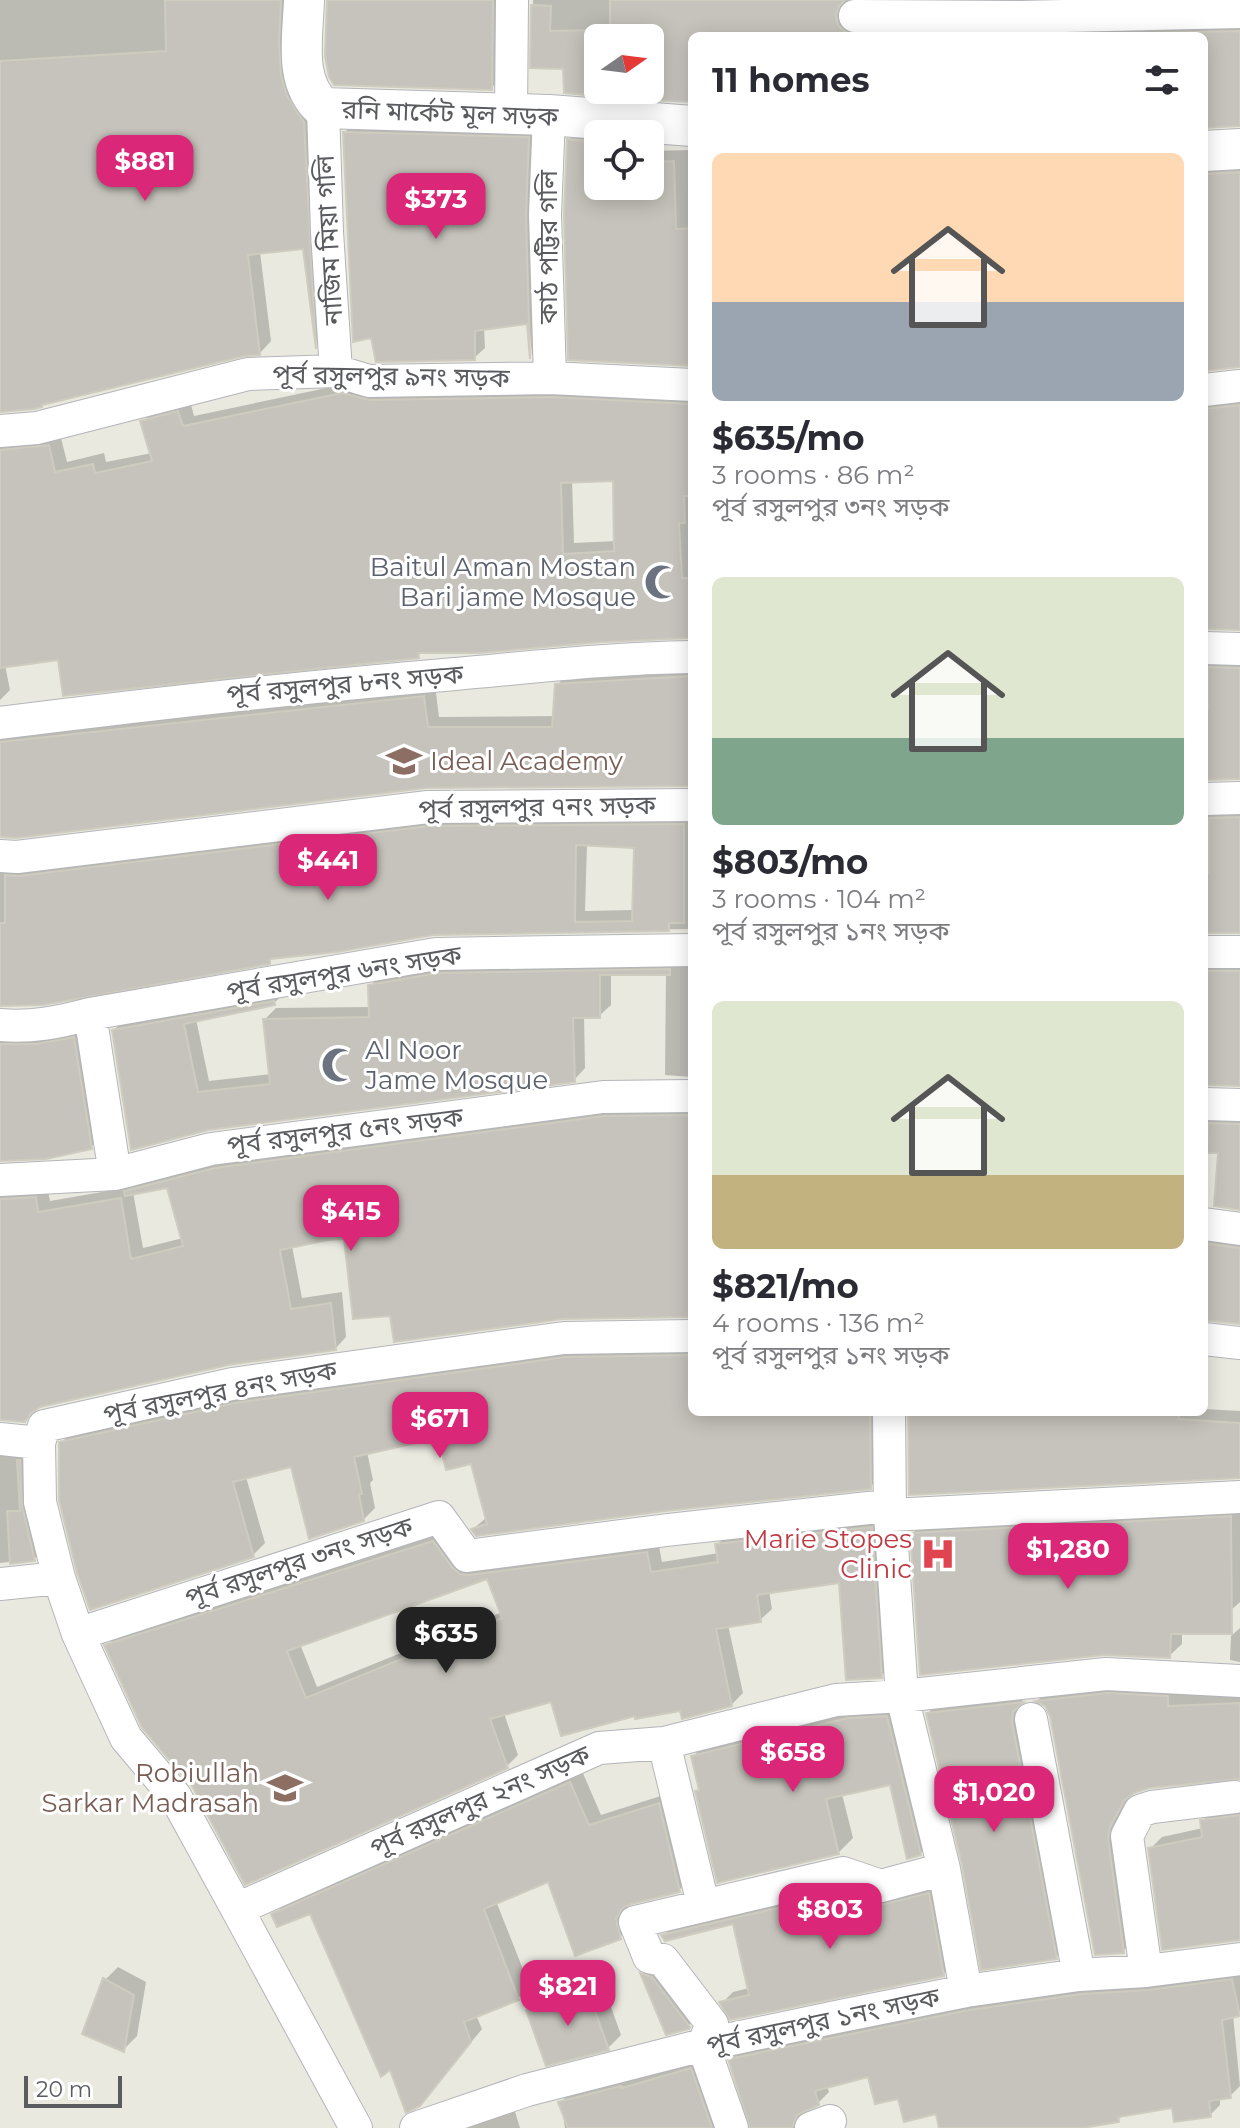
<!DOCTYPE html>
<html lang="en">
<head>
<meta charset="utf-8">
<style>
	:root { --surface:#fff; --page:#f7f7f7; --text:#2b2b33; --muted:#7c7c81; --accent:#db2777 }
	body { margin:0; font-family:Montserrat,"Noto Sans Bengali",sans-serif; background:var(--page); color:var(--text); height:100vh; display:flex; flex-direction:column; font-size:30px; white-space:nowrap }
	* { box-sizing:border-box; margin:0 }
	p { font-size:26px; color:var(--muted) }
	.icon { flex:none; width:44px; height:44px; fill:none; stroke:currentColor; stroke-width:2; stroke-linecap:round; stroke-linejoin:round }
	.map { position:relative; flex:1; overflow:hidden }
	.drawer { position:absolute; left:688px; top:32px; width:520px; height:1384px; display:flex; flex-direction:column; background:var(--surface); border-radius:12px; box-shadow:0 4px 20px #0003 }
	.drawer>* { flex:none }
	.needle { width:52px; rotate:76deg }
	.fabs { position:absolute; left:584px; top:24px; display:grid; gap:16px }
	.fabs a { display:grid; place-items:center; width:80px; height:80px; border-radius:12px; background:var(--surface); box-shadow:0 4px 20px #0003; font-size:40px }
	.scale { position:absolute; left:24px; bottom:20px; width:98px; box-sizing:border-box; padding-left:8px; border:4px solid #595b5f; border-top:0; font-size:22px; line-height:28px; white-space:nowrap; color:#595b5f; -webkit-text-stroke:6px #fff; paint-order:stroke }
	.price { position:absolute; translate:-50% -68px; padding:0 18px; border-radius:16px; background:var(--accent); color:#fff; font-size:26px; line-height:52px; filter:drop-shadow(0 2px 4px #0008) }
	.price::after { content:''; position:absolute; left:50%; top:48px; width:24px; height:18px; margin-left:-12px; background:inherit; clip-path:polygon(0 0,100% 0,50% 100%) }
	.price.active { background:#222; color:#fff }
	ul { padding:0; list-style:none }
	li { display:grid; align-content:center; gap:16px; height:424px; padding:0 24px }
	li span { display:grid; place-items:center; height:248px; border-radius:12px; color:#555 }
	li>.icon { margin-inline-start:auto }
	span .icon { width:144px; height:144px; fill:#fffc; stroke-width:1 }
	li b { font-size:34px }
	h2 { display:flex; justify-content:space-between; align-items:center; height:96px; padding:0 24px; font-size:34px }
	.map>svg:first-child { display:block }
	.shadow { fill:#0003; fill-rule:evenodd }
	.building { fill:#c6c3bc; stroke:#cecbbf; stroke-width:2; fill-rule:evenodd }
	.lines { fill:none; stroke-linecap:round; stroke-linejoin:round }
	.minor-casing { stroke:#b3b5b9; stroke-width:34 }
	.tertiary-casing { stroke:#b3b5b9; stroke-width:42 }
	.minor { stroke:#fff; stroke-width:32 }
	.tertiary { stroke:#fff; stroke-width:40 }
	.labels { text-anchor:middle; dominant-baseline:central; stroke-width:6; stroke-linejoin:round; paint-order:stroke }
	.street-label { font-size:26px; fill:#595b5f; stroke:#fff }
	.worship-label { font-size:26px; fill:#5b616d; stroke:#fff; text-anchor:end }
	.education-label { font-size:26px; fill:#785e54; stroke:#fff; text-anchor:start }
	.health-label { font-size:26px; fill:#be3a42; stroke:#fff; text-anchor:end }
</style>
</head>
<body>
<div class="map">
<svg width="1240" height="2128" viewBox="0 0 1240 2128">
	<rect width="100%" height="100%" fill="#eae9e0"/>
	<path class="shadow" d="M0,0H291L315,110L326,336L317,345L304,247L260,252L271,341L260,353L243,354L0,410Z
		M329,0H504L503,77L491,88Z
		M533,0H848L847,4L1240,20V124L1204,126V36H692V99L566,91L565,68L532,67ZM598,38H650V90H598Z
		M355,122L539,128L540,347L532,355L529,322L484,328L485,348L474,358L345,132Z
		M581,129L598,134V186H650V151L692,150V339L569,140Z
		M1204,159L1240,162V365L1204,371Z
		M355,382L692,393V636L423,651L418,656L59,658L5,665L10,690L0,700V434H60L67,462L104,453L106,462L152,453L143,422L154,410L190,401L194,416ZM615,479L616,541L574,543L572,480Z
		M1204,393L1240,395V628L1204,629Z
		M1204,651L1240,656V779L1204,778Z
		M692,666V784L426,786L0,835V726L435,685L439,717L555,716L557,685L569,673Z
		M1204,802L1240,806V933L1204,931Z
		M692,813V929L436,933L274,957L269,962L0,1005V859L442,815ZM587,844L636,846L634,910L585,911Z
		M1204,955L1240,959V1084L1204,1085Z
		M692,958V1077L665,1075L666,973H611V1005L599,1016H584L585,1068L574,1080L208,1128L114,1030L126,1018L286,992L274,1003L196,1019L209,1081L271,1074L265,1019L276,1008L370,1007V986L382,974L451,962Z
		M86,1027L103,1135L91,1147L0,1161V1028Z
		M692,1104V1315L392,1314L346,1236L292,1246L302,1298L342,1292L346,1337L335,1349L228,1364L39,1406L24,1420L0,1418V1183L47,1186L50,1201L131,1187L138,1180L228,1157L617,1105ZM168,1185L183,1238L143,1248L133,1192Z
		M1204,1107L1240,1112V1209L1220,1151H1204Z
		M1204,1227L1240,1236V1324L1204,1318Z
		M692,1344V1412H881L882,1475L870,1487L473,1529L487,1517L473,1461L440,1435L367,1452L373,1480L370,1483L375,1508L363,1520L293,1464L246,1477L265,1543L253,1555L61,1443L73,1431L249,1392L578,1346Z
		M1204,1409L1240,1411V1476L910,1412H1204Z
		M0,1442L31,1449L46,1548L34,1559L0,1563Z
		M1240,1505V1602L1230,1611L1182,1632V1644L1169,1656L912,1534L925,1521Z
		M883,1516L892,1665L881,1676L841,1580L769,1591L772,1609L760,1620L728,1625L743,1693L731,1705L636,1713L553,1699L504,1713L518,1755L507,1766L186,1771L107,1646L118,1635L445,1530L463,1556L658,1541L662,1562L719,1553L717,1545L729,1533ZM489,1577L502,1612L317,1687L300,1644Z
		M1240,1628V1662L1230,1660L1231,1636Z
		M1180,1685L1179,1695L1235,1693L1240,1688V1777L1149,1786L1133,1791L1121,1813L1135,1939L1123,1951L1052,1715L1046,1705L1038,1700L1049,1690Z
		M1029,1694L1022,1701L1021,1712L1065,1948L1056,1957L928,1713L937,1704Z
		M901,1702L935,1839L920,1854L892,1783L842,1794L853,1838L838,1853L697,1792L701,1788L693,1756L708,1742Z
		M582,1771L601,1815L670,1793L691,1878L679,1890L629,1902L627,1906L632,1926L620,1937L549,1879L496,1901L530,1987L518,1998L476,2015L482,2029L419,2105L391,2067L311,1911L274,1915L285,1903Z
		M1240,1806V1939L1150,1849L1162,1837L1203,1828L1202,1821L1214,1809Z
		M854,1883H940L954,1963L943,1974L722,2003L733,1992L749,1988L734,1922L663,1936L674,1925Z
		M655,1961L702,2012L689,2025L667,2032L642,1974Z
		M118,1967L146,1982L137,2036L124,2049L105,1980Z
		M1240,1970V2013L1233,2015L1240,2086L1230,2096L1220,2097V2105L1210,2115L1174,2106L1124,2114L1118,2120L1070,2128H941L937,2112L900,2097L870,2075L827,2086L829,2092L818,2103L802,2110L803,2123L806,2128H755L730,2060L741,2049L981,2000Z
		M600,1976L621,2035L608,2048L529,2010L542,1997Z
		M704,2056L725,2128H565L561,2102L574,2089Z
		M513,2105L520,2128H440Z"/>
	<path class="building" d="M165,0H281L279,43L281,75L287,96L304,122L316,349L303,249L248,255L260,355L244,356L42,405V407L34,409L0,412V61L166,51Z
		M327,0H493L492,90L334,85L329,77L325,56Z
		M610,0H845L839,6L836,15L838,25L845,32L854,35L1020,36H692V102L650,100V38H610Z
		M531,5L551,6L550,31L598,30V90H622V98L564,93L563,69L530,68Z
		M1240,31V126L1204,128V36H1020Z
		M343,132L529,137L526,216L530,359L527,324L475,331V360L376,362L371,338L353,342Z
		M567,139L598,142V186H650V162L674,161L676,229L692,228V366L568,360L564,215Z
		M1240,172V367L1204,371V174Z
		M342,393L369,400L550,397L692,404V496H684L685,523H679L682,578H689V638L602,642L478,653H418L419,658L63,696L58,660L0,668V450L49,445L55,472L93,464L95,473L152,461L140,421L178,411L183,426ZM613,481L614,551L563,554L561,483Z
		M1240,405V630L1204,629V409Z
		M1208,667L1240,668V779L1204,780V709H1208Z
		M689,676V680L692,679V786L426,788L16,838L0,837V742L424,696L428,727H552L555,684Z
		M1240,817V933H1204V873H1209V818Z
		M684,824V923H669V931L433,935L337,952L270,959V964L43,1005L0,1006V923H5V875L19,876L429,826ZM576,845L634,848L632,921L575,922Z
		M670,969V975H600V1018H573L575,1082L208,1130L131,1150L112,1030L274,1001L275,1005L184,1024L198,1092L270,1084L263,1019L369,1017L368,985L438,973Z
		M1204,971H1240V1086L1204,1085Z
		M74,1037L92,1149L46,1159L0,1161V1044H36Z
		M692,1115V1317L562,1319L394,1342L390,1316L353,1319L344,1239L328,1240L280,1250L291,1309L331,1303L336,1350L228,1365L40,1407L31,1413L25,1422L0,1420V1199L36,1197L38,1212L121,1198L131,1259L183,1246L167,1188L125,1196L124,1191L215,1168L604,1116Z
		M1208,1123L1240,1124V1210L1214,1206L1218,1153H1207Z
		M1204,1243L1240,1248V1324L1204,1320Z
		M692,1355V1412H870L871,1489L665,1511L476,1536L471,1529L487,1524L471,1464L446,1470L438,1438L354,1457L362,1494H359L364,1521L309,1539L291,1467L233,1482L254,1557L90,1610L77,1573L59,1500V1442L235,1403L565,1357Z
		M908,1412H1179V1419L1240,1423V1478L909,1495Z
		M17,1460H20L22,1506L35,1561L10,1564L7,1511H20Z
		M1231,1516L1232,1634H1171L1170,1658L1104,1655L920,1675L910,1533Z
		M872,1527L882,1678L846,1680L839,1583L757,1595L761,1622L716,1629L732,1706L682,1719L680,1711L635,1719V1716L561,1736L551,1702L490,1719L508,1768L245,1885L185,1773L182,1775L142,1728L104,1645L433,1541L452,1567L460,1574L469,1575L647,1552L651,1572L718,1562L715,1544ZM487,1579L502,1618L306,1698L287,1651Z
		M1107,1693L1168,1696V1706L1240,1703V1779L1149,1788L1134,1793L1124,1801L1110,1827L1108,1839L1124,1953L1095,1955L1050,1716L1045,1706L1035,1701Z
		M1024,1702L1013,1712L1012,1722L1057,1959L981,1970L962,1865L926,1713Z
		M887,1716L921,1855L907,1859L890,1785L826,1799L839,1854L717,1883L695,1791L699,1790L691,1756L848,1718Z
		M570,1782L589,1825L659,1803L680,1892L631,1904L622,1908L616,1919L621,1939L575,1956L548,1882L484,1909L519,2000L464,2022L471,2042L420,2106L406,2113L390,2070L381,2077L310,1914L277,1927L271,1914Z
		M1240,1815V1940L1162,1950L1148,1848L1202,1837L1200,1820Z
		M842,1893L875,1904H885L929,1893L944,1976L730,2020L719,2002L749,1995L733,1924L665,1941L661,1935Z
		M640,1973L652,1977L690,2027L689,2029L666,2035Z
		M103,1978L134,1995L124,2052L82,2034Z
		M1232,1979L1240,2016L1222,2020L1231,2098L1209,2101L1211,2117L1174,2122L1172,2108L1118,2117L1119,2122L1082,2128H939L936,2114L904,2122L898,2099L875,2104L868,2077L815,2091L819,2105L797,2115L792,2128H750L728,2059L969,2010L1081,1994L1148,1990Z
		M587,1988L609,2050L546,2066L526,2010Z
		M691,2068L712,2128H568L558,2102L621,2086L622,2088Z"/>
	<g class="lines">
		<g class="minor-casing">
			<path id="minor" d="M855,16L1020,17L1240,12
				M323,108L327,232L336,371
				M511,115L512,0
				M549,115L545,215L550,378
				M1204,390L1240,386
				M0,431L37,428L248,374L336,371L369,381L550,378L692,385
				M1204,648L1240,649
				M0,723C151,704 303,687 455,674C534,667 613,658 692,657
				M1204,799L1240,798
				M0,856L17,857L428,807L692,805
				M1204,952H1240
				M90,1014L115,1174
				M0,1025C31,1028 60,1022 90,1014L436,954L692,950
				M1204,1104L1240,1105
				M0,1180L115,1174L211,1149L603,1097L692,1096
				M1204,1224L1240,1229
				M1204,1339L1240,1343
				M889,1412L890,1515L902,1696L944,1869L966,1991
				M0,1439L39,1443L44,1426L232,1384L564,1338L692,1336
				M39,1443L40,1502L59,1578
				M0,1584L59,1578L78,1634L439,1517L467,1556L667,1530L878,1507L890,1515L1240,1497
				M78,1634L126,1738L175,1796L237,1909L599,1748L664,1743L836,1700L902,1696L1106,1674L1240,1681
				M1031,1719L1079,1975
				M664,1743L703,1904
				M237,1909L356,2128
				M1146,1971L1127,1836L1140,1811L1152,1807L1235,1797
				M416,2128L527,2090L703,2045L846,2015L966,1991L1079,1975L1146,1971L1240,1959
				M732,2128L703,2045L712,2024L663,1960L649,1957L635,1922L843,1873L881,1886L944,1869
				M811,2128L830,2121"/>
		</g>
		<g class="tertiary-casing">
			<path id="tertiary" d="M304,0C303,36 293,82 323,108L549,115L692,126
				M1204,151L1240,149"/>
		</g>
		<use href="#minor" class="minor"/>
		<use href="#tertiary" class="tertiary"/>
	</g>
	<defs>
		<g id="mosque-bare" transform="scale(2.76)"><path d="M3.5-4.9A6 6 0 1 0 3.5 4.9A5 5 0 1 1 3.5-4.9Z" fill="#6b7280" stroke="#fff" stroke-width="2.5" paint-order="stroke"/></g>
		<g id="school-bare" transform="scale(2.76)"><path d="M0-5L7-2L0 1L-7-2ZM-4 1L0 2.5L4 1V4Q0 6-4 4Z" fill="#8d6e63" stroke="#fff" stroke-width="2.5" paint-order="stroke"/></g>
		<g id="hospital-bare" transform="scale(2.76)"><path d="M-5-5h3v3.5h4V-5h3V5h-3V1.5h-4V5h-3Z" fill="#e0444e" stroke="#fff" stroke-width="2.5" paint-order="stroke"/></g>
	</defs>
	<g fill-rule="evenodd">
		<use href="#mosque-bare" x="662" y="582"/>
		<use href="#school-bare" x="404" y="761"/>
		<use href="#mosque-bare" x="339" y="1065"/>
		<use href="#hospital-bare" x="938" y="1554"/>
		<use href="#school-bare" x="285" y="1788"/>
	</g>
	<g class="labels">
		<g class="street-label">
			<text transform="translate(450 113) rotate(2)">রনি মার্কেট মূল সড়ক</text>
			<text transform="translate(329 240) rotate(-93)">নাজিম মিয়া গলি</text>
			<text transform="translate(548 247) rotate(-90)">কাঠ পট্টির গলি</text>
			<text transform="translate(391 376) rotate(1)">পূর্ব রসুলপুর ৯নং সড়ক</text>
			<text transform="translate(345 684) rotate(-5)">পূর্ব রসুলপুর ৮নং সড়ক</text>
			<text transform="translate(537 807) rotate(-1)">পূর্ব রসুলপুর ৭নং সড়ক</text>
			<text transform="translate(344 973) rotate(-9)">পূর্ব রসুলপুর ৬নং সড়ক</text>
			<text transform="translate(345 1131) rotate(-7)">পূর্ব রসুলপুর ৫নং সড়ক</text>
			<text transform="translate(220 1392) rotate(-11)">পূর্ব রসুলপুর ৪নং সড়ক</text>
			<text transform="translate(299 1562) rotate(-18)">পূর্ব রসুলপুর ৩নং সড়ক</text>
			<text transform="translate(480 1801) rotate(-24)">পূর্ব রসুলপুর ২নং সড়ক</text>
			<text transform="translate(823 2021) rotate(-12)">পূর্ব রসুলপুর ১নং সড়ক</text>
		</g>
		<g class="worship-label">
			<text x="636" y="567">Baitul Aman Mostan<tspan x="636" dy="30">Bari jame Mosque</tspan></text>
			<text x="365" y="1050" text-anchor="start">Al Noor<tspan x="365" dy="30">Jame Mosque</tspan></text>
		</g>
		<g class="education-label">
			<text x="430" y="761">Ideal Academy</text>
			<text x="259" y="1773" text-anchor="end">Robiullah<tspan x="259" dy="30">Sarkar Madrasah</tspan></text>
		</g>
		<g class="health-label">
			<text x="912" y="1539">Marie Stopes<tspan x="912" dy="30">Clinic</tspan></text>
		</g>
	</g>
</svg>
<div class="fabs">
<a><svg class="needle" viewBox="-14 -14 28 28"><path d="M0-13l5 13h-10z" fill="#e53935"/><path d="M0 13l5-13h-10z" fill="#7c7c81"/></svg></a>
<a><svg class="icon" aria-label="locate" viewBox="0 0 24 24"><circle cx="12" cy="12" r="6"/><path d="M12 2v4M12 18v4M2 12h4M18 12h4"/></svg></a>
</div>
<div class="scale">20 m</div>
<b class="price" style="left:145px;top:203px">$881</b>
<b class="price" style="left:436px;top:241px">$373</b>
<b class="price" style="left:328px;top:902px">$441</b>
<b class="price" style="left:351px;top:1253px">$415</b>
<b class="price" style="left:440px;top:1460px">$671</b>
<b class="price" style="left:1068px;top:1591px">$1,280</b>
<b class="price active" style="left:446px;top:1675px">$635</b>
<b class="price" style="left:793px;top:1794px">$658</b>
<b class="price" style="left:994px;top:1834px">$1,020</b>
<b class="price" style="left:830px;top:1951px">$803</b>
<b class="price" style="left:568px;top:2028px">$821</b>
<section class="drawer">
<h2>11 homes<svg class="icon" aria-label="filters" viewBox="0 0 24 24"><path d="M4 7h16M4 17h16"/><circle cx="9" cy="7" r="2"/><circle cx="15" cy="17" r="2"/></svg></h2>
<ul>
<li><span style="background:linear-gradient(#ffd9b3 60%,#9aa5b1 0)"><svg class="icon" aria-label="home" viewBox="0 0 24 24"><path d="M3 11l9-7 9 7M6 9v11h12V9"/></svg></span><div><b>$635/mo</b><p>3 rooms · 86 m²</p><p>পূর্ব রসুলপুর ৩নং সড়ক</p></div></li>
<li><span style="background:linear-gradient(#dfe7d0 65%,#7fa58c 0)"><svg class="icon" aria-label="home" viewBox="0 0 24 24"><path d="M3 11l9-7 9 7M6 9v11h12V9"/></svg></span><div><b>$803/mo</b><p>3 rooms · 104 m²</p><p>পূর্ব রসুলপুর ১নং সড়ক</p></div></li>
<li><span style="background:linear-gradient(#dfe7d0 70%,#c2b280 0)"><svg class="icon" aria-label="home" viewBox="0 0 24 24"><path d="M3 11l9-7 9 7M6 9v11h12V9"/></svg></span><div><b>$821/mo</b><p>4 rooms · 136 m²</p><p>পূর্ব রসুলপুর ১নং সড়ক</p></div></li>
</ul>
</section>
</div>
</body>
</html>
